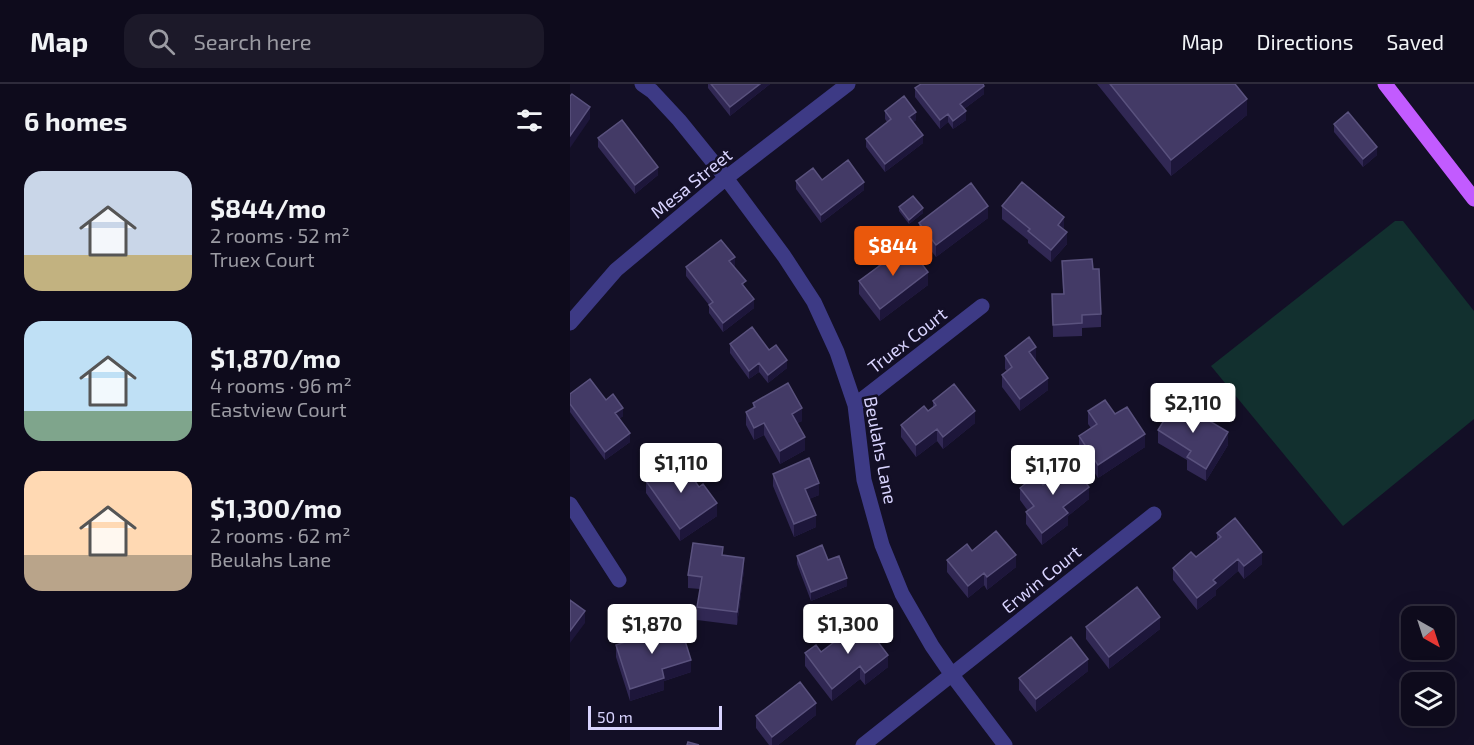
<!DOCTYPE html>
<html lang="en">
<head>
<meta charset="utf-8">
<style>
	:root { --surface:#0e0b1c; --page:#1c1929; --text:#f1f3f6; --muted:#9b9ba3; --line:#2e2b3b; --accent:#ea580c }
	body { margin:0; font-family:"Exo 2",sans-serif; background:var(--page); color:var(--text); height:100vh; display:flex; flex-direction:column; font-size:22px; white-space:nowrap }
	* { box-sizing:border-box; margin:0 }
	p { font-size:20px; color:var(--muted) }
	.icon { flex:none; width:33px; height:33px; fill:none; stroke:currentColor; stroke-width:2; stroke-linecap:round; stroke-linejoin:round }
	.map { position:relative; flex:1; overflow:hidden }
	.sheet { display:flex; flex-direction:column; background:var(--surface); width:570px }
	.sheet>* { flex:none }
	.needle { width:39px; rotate:141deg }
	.buttons { position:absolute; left:831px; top:522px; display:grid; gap:12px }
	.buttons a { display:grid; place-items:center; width:54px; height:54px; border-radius:12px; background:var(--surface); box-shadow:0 6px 24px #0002,0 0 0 2px var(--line); font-size:30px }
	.scale { position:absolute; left:18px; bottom:15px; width:134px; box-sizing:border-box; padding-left:6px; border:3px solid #d9d4ff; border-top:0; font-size:16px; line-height:21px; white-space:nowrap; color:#d9d4ff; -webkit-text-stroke:4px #130f26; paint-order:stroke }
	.price { position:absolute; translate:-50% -51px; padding:0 14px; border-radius:6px; background:#fff; color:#222; font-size:20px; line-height:39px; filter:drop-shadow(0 2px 3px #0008) }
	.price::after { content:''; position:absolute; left:50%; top:36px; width:18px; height:14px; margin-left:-9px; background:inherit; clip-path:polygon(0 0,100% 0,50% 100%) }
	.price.active { background:var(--accent); color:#fff }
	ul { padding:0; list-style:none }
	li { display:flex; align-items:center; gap:18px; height:150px; padding:0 24px }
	li span { display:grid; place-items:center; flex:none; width:168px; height:120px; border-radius:18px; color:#555 }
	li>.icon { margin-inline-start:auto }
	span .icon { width:72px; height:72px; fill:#fffc; stroke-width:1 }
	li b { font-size:26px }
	h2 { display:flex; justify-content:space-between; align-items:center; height:72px; padding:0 24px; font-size:26px }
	header { display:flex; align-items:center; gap:36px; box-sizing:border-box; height:84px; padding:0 30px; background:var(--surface); border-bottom:2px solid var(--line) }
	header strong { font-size:28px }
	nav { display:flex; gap:33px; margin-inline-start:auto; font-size:21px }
	.search { width:420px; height:54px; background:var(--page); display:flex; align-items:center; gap:15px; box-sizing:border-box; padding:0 21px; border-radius:18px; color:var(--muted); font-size:22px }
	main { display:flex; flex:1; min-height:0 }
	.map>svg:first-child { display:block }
	.pitch { fill:#12302f }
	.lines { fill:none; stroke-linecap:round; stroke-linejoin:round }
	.minor { stroke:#3d3a85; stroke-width:15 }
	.primary { stroke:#c25bff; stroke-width:15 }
	.wall { fill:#312854 }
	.shaded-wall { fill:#1d163a }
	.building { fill:#433a66; stroke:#5a527e; stroke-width:1.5 }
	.labels { text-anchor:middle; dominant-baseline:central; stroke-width:5; stroke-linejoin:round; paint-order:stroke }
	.street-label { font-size:18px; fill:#d9d4ff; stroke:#130f26 }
</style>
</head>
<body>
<header>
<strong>Map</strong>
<div class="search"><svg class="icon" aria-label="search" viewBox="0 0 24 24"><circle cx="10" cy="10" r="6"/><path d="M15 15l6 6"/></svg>Search here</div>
<nav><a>Map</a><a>Directions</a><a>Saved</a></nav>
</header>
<main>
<section class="sheet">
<h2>6 homes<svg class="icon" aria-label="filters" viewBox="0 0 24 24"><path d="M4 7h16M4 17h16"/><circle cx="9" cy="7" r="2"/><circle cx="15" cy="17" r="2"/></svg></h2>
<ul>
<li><span style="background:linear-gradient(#c9d6e8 70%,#c2b280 0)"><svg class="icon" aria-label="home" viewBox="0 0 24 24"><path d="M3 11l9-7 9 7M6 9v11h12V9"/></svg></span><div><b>$844/mo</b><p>2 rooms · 52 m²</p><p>Truex Court</p></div></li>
<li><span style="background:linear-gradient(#bfe0f5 75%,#7fa58c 0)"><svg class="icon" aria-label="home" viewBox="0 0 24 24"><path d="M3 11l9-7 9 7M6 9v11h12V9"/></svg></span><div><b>$1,870/mo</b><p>4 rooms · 96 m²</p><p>Eastview Court</p></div></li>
<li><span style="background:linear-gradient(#ffd9b3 70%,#b9a48a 0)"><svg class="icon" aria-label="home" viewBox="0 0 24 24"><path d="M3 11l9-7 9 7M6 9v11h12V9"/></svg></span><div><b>$1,300/mo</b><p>2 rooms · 62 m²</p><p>Beulahs Lane</p></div></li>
</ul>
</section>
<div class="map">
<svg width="904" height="661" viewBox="0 0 904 661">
	<rect width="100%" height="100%" fill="#130f26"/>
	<path class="pitch" d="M825,137H833L904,227V335L773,442L641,282Z"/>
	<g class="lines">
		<path class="minor" d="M72,0L82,7L109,36L156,94L214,172L244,218L267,268L285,321L294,396L312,461L332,510L362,562L382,591L435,661
			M0,239L46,186L156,94L278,0
			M285,321L412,222
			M0,420L49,496
			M293,661L584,430"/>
		<path class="primary" d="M815,0L904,115"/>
	</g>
	<path class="wall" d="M138,0H200L160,32L138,4Z
		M527,0H665L677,31L601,92Z
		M345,4L414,10L394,25L396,36L383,45L378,38L370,45L345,13Z
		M315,27L346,36L343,38L353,59L315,88L296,63V55L317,38L315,35Z
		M764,40L807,71L793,83L764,48Z
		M28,54L88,91L65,110L28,63Z
		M252,96L294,106L251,139L226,105V97Z
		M432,122L494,145L497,160L481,178L458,159V156L432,135Z
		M329,123L353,129L339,140L329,127Z
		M418,134L366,173L349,151V139Z
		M334,174L358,201L310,237L289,210V197L308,182V176Z
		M492,177L523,185L531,230V243L512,244V252L483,253L482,210H493Z
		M165,181L164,182L176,205L184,224L153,248L139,229V221L116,192V183Z
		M160,260L199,266L217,284L198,299L189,288L179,295L160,269Z
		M435,272L466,275L465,276L478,306L450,327L432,303V291L437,287L435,285Z
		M0,310L36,316L53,332L49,335L60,358L35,376L0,328Z
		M363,317L405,339L373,365L367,357L346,373L331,353V341L358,327L363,323Z
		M183,319L232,337L227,339L235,366L210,380L194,351L184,356L176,341V328L183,324Z
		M518,327L575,363L528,394L509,365V352L521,344L518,340Z
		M588,346L658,361L636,397L617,386V376L588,359Z
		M203,390L249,411L239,415L246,443L224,453L203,402Z
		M76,397L129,403L147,432L110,457L76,409Z
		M473,401L519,415L498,432V441L472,461L456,440V428L458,427L450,416V404Z
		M647,449L692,480L674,495L668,487L646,506V511L627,526L603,496V484L626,473L647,456Z
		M402,467L446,483L417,506L414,501L398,514L377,488V476Z
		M153,471L174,486L167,541L127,536V523L130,505L118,504V491Z
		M227,472L258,476L277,502L241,517L227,480Z
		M516,543L590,545L539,585L516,555Z
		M75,546L102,550L121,588L94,597V606L60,617L46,573V561L75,552Z
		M251,568L318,583L295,601L290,595L262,617L235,582V569Z
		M518,587L466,628L449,606V594Z
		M246,631L208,661H199L186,644V632Z"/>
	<path class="shaded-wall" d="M190,0H200L160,32V23Z
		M414,2V10L390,28V20Z
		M677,15V31L601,92V76Z
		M20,23V35L0,64V52Z
		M396,27V36L383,45V37Z
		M346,28V36L339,42V33Z
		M378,30V38L370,45V36Z
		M353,51V59L315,88V80Z
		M807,63V71L793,83V75Z
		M88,83V91L65,110V101Z
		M294,98V106L251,139V131Z
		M418,122V134L366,173V161Z
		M353,124V129L339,140V136Z
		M494,133V145L488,141Z
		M497,148V160L481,178V166Z
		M165,173V181L159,185V177Z
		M358,188V201L310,237V225Z
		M184,215V224L153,248V239Z
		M466,263V275L459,280V268Z
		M217,276V284L198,299V291Z
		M189,279V288L179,295V287Z
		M478,294V306L450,327V315Z
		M53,324V332L45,338V329Z
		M232,324V337L222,342V330Z
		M405,327V339L373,365V353Z
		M194,339V351L184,356V344Z
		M367,345V357L346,373V361Z
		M658,348V361L636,397V385Z
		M60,349V358L35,376V368Z
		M575,350V363L528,394V381Z
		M235,353V366L210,380V367Z
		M249,399V411L235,417V405Z
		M519,403V415L498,432V441L472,461V449L493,423Z
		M147,419V432L110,457V445Z
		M246,431V443L224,453V440Z
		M692,468V480L674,495V482Z
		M446,471V483L417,506V493Z
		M174,474V486L167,541V528Z
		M668,475V487L646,506V511L627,526V514L643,496Z
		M414,489V501L398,514V502Z
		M277,494V502L241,517V508Z
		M15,527V539L0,559V547Z
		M590,533V545L539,585V573Z
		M318,571V583L295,601V589Z
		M518,575V587L466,628V615Z
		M121,576V588L94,597V606L60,617V605L92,585Z
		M290,582V595L262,617V605Z
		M246,619V631L208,661H202V653Z"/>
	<path class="building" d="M141,0H190L160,23Z
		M351,0H413L414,2L390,20L396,27L383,37L378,30L370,36L345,4Z
		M540,0H665L677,15L601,76Z
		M2,10L20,23L0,52V12Z
		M334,12L346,28L339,33L353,51L315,80L296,55L321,35L315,27Z
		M778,28L807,63L793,75L764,40Z
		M52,36L88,83L65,101L28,54Z
		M278,76L294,98L251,131L226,97L243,84L252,96Z
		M452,98L494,133L488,141L497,148L481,166L458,147L460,145L432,122Z
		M401,99L418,122L366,161L349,139Z
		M343,112L353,124L339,136L329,123Z
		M151,156L165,173L159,177L176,197L172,200L184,215L153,239L139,221L143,218L116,183Z
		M325,163L334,174L342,167L358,188L310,225L289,197L312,180L308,176Z
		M522,175L523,185H529L531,230L512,231V239L483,241L482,210H494L492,177Z
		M182,243L199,266L206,261L217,276L198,291L189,279L179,287L160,260Z
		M459,253L466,263L459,268L478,294L450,315L432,291L442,283L435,272Z
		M20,295L36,316L43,310L53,324L45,329L60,349L35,368L0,320V310Z
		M218,299L232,324L222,330L235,353L210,367L194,339L184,344L176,328L185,323L183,319Z
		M384,300L405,327L373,353L367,345L346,361L331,341L354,322L358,327L366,321L363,317Z
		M535,316L545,330L557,323L575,350L528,381L509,352L527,340L518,327Z
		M606,317L658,348L636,385L617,373L621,367L588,346Z
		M109,374L129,403L133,400L147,419L110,445L76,397Z
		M239,374L249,399L235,405L246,431L224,440L203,390Z
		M501,379L519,403L493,423L498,429L472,449L456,428L464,422L450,404L466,391L473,401Z
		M665,434L692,468L674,482L668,475L643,496L646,499L627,514L603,484L621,468L626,473L651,453L647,449Z
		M426,447L446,471L417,493L414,489L398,502L377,476L397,460L402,467Z
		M123,459L153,463L152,471L174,474L167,528L127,523L132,493L118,491Z
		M252,461L258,476L269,472L277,494L241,508L227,472Z
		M567,503L590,533L539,573L516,543Z
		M0,516L15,527L0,547Z
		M292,537L318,571L295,589L290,582L262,605L235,569L246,561L251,568Z
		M99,539L102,550L112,547L121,576L92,585L94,594L60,605L46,561L76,551L75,546Z
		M501,553L518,575L466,615L449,594Z
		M230,598L246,619L202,653L186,632Z
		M118,658L129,661H117Z"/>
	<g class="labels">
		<g class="street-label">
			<text transform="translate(121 99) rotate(-39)">Mesa Street</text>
			<text transform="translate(337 256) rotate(-38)">Truex Court</text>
			<text transform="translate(311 366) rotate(79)">Beulahs Lane</text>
			<text transform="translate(471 495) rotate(-39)">Erwin Court</text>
		</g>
	</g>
</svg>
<div class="buttons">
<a><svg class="needle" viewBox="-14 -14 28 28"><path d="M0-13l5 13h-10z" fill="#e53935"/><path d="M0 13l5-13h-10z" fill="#9b9ba3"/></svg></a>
<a><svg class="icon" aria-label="layers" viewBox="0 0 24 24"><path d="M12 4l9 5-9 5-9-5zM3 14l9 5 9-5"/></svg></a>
</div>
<div class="scale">50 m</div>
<b class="price active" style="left:323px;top:193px">$844</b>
<b class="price" style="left:623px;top:350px">$2,110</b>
<b class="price" style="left:111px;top:410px">$1,110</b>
<b class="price" style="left:483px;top:412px">$1,170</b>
<b class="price" style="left:82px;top:571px">$1,870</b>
<b class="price" style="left:278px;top:571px">$1,300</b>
</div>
</main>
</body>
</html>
